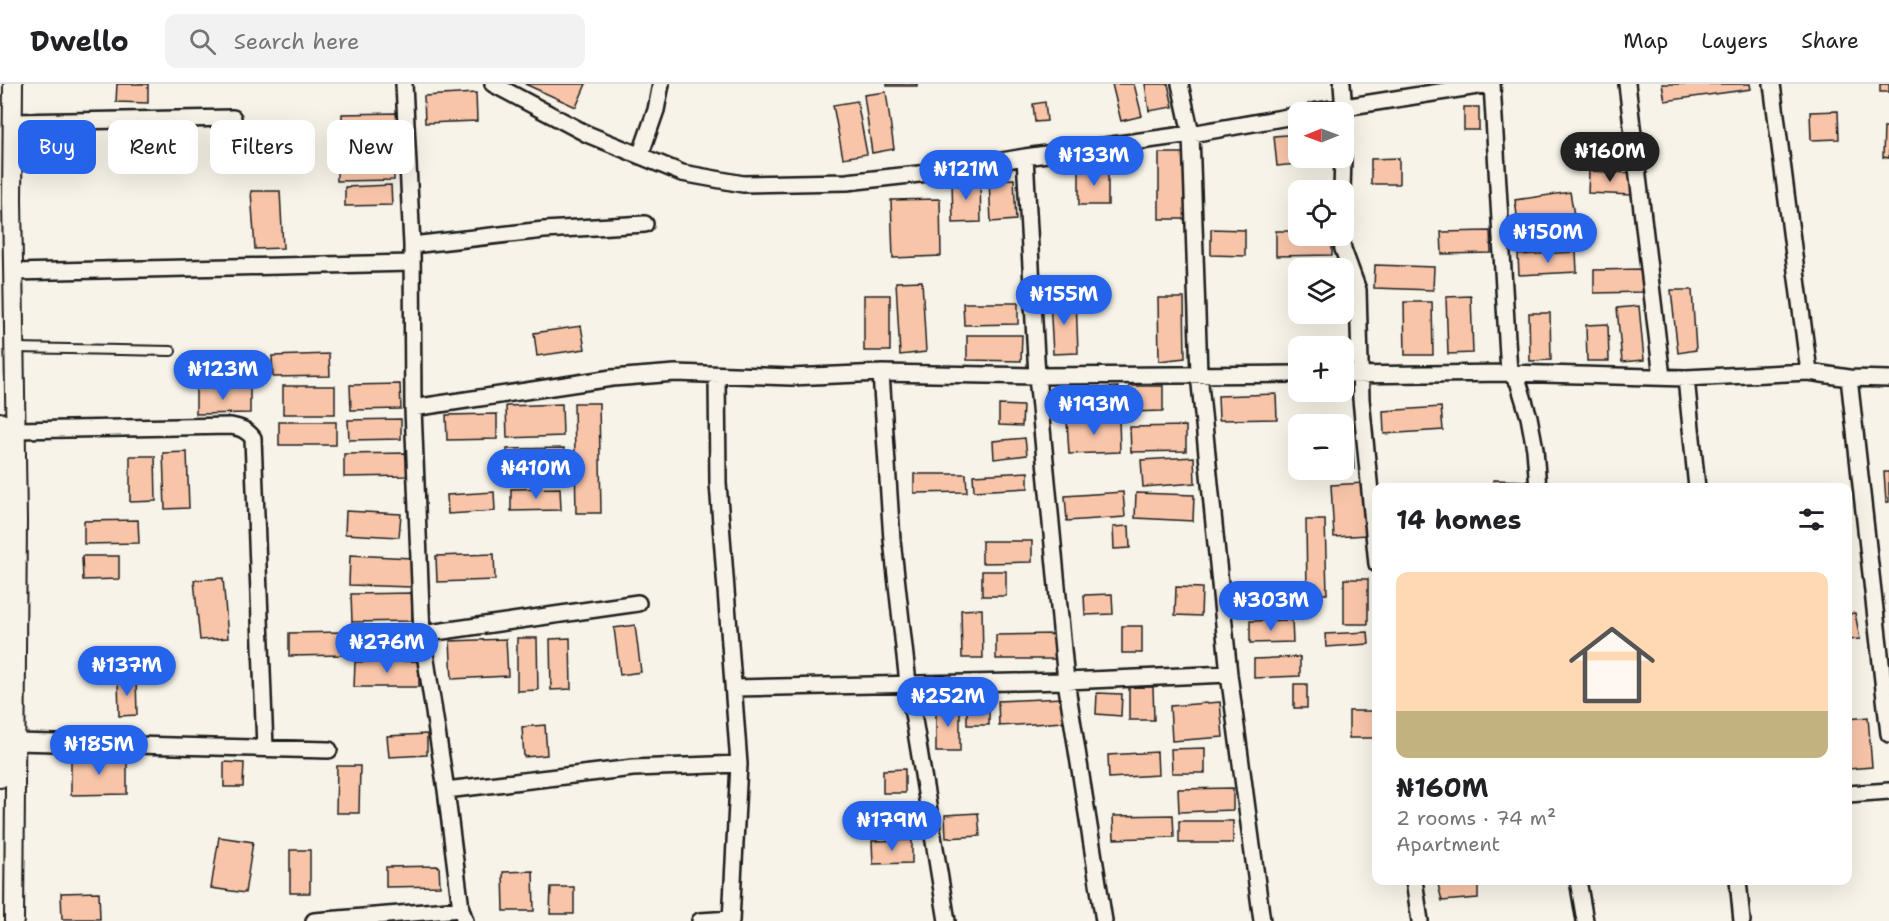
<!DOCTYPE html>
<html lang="en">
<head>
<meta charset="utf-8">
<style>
	:root { --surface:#fff; --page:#f2f2f2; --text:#202124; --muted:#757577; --line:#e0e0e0; --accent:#2563eb }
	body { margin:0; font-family:"Shantell Sans",sans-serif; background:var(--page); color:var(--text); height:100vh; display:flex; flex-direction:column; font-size:22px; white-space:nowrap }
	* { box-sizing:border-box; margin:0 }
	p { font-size:20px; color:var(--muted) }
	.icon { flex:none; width:33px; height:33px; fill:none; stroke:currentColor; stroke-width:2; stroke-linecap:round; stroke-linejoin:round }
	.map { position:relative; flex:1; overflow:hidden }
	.panel { position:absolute; left:1372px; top:399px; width:480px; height:402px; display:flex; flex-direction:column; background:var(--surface); border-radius:12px; box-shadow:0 6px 24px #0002 }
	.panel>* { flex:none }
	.guide { position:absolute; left:18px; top:36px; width:570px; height:54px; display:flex; gap:12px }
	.needle { width:39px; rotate:269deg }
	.fabs { position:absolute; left:1288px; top:18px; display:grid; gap:12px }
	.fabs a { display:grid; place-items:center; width:66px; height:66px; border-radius:12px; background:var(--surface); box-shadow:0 6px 24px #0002; font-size:30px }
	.price { position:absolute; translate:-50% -51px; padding:0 14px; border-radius:21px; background:var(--accent); color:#fff; font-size:20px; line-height:39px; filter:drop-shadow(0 2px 3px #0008) }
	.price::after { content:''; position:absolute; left:50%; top:36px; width:18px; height:14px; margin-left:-9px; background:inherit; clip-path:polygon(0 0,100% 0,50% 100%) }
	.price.selected { background:#222; color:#fff }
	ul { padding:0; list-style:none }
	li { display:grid; align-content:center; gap:12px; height:318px; padding:0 24px }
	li+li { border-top:2px solid var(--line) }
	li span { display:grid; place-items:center; height:186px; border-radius:12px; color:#555 }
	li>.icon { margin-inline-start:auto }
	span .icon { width:108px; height:108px; fill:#fffc; stroke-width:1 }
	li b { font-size:26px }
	h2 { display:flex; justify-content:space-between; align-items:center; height:72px; padding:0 24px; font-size:26px }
	.pill { padding:0 21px; border-radius:12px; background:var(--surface); box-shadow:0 6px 24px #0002; font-size:21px; line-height:54px }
	.pill.selected { background:var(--accent); color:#fff }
	header { display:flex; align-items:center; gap:36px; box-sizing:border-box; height:84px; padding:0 30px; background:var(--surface); border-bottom:2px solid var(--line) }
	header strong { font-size:28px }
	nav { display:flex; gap:33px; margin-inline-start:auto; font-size:21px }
	.search { width:420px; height:54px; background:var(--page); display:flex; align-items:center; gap:15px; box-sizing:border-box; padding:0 21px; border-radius:12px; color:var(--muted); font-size:22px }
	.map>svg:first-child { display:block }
	.building { fill:#f8c5a9; stroke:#1c1c1c; stroke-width:1.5 }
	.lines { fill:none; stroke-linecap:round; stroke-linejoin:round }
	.service-casing { stroke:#1c1c1c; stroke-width:12 }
	.minor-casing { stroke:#1c1c1c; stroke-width:20 }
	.tertiary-casing { stroke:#1c1c1c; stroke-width:22 }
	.service { stroke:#f7f3e8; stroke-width:8 }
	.minor { stroke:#f7f3e8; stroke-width:15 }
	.tertiary { stroke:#f7f3e8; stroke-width:18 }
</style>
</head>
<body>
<header>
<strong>Dwello</strong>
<div class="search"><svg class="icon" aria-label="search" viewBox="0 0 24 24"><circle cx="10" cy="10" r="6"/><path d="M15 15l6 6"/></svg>Search here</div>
<nav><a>Map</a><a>Layers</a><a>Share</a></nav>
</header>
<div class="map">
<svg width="1889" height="837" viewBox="0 0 1889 837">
	<rect width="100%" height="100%" fill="#f7f3e8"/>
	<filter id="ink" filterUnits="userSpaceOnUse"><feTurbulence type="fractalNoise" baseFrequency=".0167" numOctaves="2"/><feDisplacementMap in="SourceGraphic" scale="12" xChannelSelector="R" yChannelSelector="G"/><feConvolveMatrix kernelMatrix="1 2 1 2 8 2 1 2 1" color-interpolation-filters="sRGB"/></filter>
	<g filter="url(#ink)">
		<path class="building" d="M117,0H148V19L116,18Z
			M525,0H586L576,23Z
			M887,0H917V2H887Z
			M1112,0H1134L1142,32L1121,37Z
			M1145,0H1168L1173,23L1149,27Z
			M1662,0H1750L1751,5L1665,17Z
			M1880,0H1889V8H1880Z
			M886,8L894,65L872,69L864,11Z
			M476,9L477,37L425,39L424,12Z
			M857,17L867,70L843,74L833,21Z
			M1045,18L1047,37L1035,38L1033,20Z
			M1464,23H1479V46H1464Z
			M1838,27L1839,55L1811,56L1810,28Z
			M398,29V55H342V30Z
			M1884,43H1889V74L1883,73Z
			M1299,50V74H1337V76L1277,82L1274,52Z
			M1628,59L1631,77L1609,81L1606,63Z
			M394,63V96L337,97V64Z
			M1159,69H1186V135H1159Z
			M1399,74V100H1371V75Z
			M1079,85H1108V121H1079Z
			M1589,87L1633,89L1632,111L1588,109Z
			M980,95L981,138L953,139L952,96Z
			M1014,95L1016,136L991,138L989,96Z
			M391,101L392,121L345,122V103Z
			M251,107H280L283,164L255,165Z
			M1570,108L1574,131L1518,139L1515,116Z
			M1293,111H1299V135L1295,136Z
			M940,115L941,172L893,174L891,116Z
			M1211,145L1245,146V172L1211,171Z
			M1276,147H1299V152H1332V171L1276,172Z
			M1490,147L1491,169L1442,170L1441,148Z
			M1576,168L1577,188L1519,191L1518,171Z
			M1375,181L1434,183L1433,206L1374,204Z
			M1643,185V208L1594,209V186Z
			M922,197L926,268L900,271L896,198Z
			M1671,206H1692L1696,266L1678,269Z
			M864,211H890V267H864Z
			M1471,212L1473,269L1448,270L1446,213Z
			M1076,214L1078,269L1053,270L1050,216Z
			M1158,214H1184L1185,274L1159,277Z
			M1404,218H1432L1433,271H1405Z
			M963,219H1018V240L964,241Z
			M1639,222L1644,276L1622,278L1617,224Z
			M1529,229H1550L1551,276L1530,277Z
			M1608,240L1609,277H1587L1586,241Z
			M581,242L585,265L537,272L534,249Z
			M967,251H1022L1021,277L967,276Z
			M329,270L330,292L273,293L272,272Z
			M400,300L401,325L351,326L350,301Z
			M283,302H335V330H283Z
			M1129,302H1163V327L1129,328Z
			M250,303V329L196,330V304Z
			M1118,303L1119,328L1099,329L1098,304Z
			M1276,310L1277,335L1219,336L1218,312Z
			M574,319H599L601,429H576Z
			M562,320L563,352L507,354L506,322Z
			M999,321L1023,322L1022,342L999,341Z
			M1441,323L1443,346L1384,350L1383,327Z
			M497,330V355L447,356L446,331Z
			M401,335V355L349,356L348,336Z
			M1119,335L1120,368L1069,370L1067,337Z
			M279,338H336V361H279Z
			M1186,342V367L1131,368L1130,343Z
			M1025,354L1027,371L994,375L993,357Z
			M564,364V390L508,391L507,365Z
			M1344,366H1353L1354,385L1295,389L1294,369H1299V386H1344Z
			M187,368L189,424L165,425L163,369Z
			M407,369L408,392L344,393V370Z
			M130,372H155L156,417L130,418Z
			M1194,373L1195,399L1143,403L1141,376Z
			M1028,388V404L974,407L973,391Z
			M1884,388H1889V418H1886Z
			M914,390H966L967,408L914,409Z
			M1493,396L1531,397V404H1492Z
			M1364,399L1367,451L1334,453L1331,401Z
			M560,404L561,426L511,427V405Z
			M494,408L495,427L448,430L447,411Z
			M1123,408L1125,433L1067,437L1065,412Z
			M1136,409L1194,411L1193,437L1135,434Z
			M346,427L401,430L399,453L345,450Z
			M138,436L139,459L84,460V437Z
			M1306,436H1325L1327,510H1307Z
			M1129,442L1130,464L1114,465L1113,443Z
			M982,457H1032V478L982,479Z
			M494,470L495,496L437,498L436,472Z
			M350,471L412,474L411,503L349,501Z
			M82,472H119V495L83,496Z
			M982,487H1006V512H982Z
			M223,494L228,554L200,556L194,496Z
			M1344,495H1368V540H1344Z
			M1176,503L1202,504L1201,532L1175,531Z
			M1291,506L1292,529L1247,530V507Z
			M412,509V537L352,538L351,510Z
			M1112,510L1113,530L1085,531L1084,511Z
			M982,525L983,574H962L961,526Z
			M1855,529L1860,555L1848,556V530Z
			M1292,536L1293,558L1250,559V537Z
			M635,541L641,588L620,591L614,544Z
			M1122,542H1142V569H1122Z
			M344,548V571L289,572V549Z
			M1368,548L1369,560L1326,563L1325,550Z
			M1055,550V575H996V551Z
			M517,554H537L538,606L517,607Z
			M570,554L571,605L551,606L550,555Z
			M506,555L508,592L452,595L450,557Z
			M1300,573V592L1254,594V575Z
			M419,577V603H354L355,578Z
			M118,595H136L137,631L119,632Z
			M1294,600H1307V624H1294Z
			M1129,603H1153L1154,636H1129Z
			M1097,609L1122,610L1121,632L1096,630Z
			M1063,614L1064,638L999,642L998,617Z
			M967,617H989V641H967Z
			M1220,618L1223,653L1172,657L1170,622Z
			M936,620H960V668H936Z
			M1349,627H1377V654H1349Z
			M1868,633L1872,683L1848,685V635Z
			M545,641L547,671L524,673L522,643Z
			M427,650V671L389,673L387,652Z
			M1205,664V689H1172L1171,665Z
			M1157,668L1158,691L1109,694L1108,671Z
			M127,674V710L71,711V675Z
			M224,678L244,679L243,703H224Z
			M337,682H360L359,729H336Z
			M905,685V709H883V686Z
			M1233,704V726L1179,728L1178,705Z
			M978,729L980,752L946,754L945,731Z
			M1173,731L1174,753L1114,755L1113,732Z
			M1179,737H1233V759H1179Z
			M219,753L253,758L245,809L211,804Z
			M912,756V779L873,780L872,757Z
			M290,766H310V809H290Z
			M439,782L440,802L386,803V783Z
			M533,787L534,827H504L503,788Z
			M1437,796H1478V814L1442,817Z
			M551,803H574V830H550Z
			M99,808L100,835H62L61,809Z"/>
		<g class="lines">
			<g class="service-casing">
				<path id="service" d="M16,264L171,267"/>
			</g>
			<g class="minor-casing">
				<path id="minor" d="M404,0L412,161L413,324L422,550L446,706L461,825L465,837
					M493,0L587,50L682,89L743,100L847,98L937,88L1025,73L1191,50L1299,31
					M1180,0L1191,50L1199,290L1229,590L1262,837
					M1342,0L1344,28
					M1492,0L1509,289L1518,297L1529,333L1535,365L1538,404
					M1627,0L1662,293
					M1772,0L1809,288
					M1313,28L1490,0
					M13,38L233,34
					M640,72L656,26L661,0
					M1025,73L1037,292L1066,597L1104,837
					M1342,106L1343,74
					M1341,152L1343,165L1358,206L1361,315L1377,480
					M412,161L544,146L645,140
					M13,188L412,179
					M881,289L892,456L908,599L947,837
					M717,291L718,399L739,680L731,837
					M1344,291L1509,289L1686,294L1809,288L1849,294L1889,295
					M1686,294L1697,404
					M1849,294L1889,650
					M413,324L612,294L675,289L791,293L881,289L1037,292L1299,290
					M16,346L231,342C241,344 247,346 253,354L265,664
					M422,550L638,519
					M734,604L1066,597L1229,590
					M16,658L329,666
					M446,706L633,684L739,680
					M1848,710L1889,707
					M1414,796L1420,837
					M1578,796L1585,837
					M1738,796L1742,837
					M314,837L461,825
					M700,837L731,835"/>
			</g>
			<g class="tertiary-casing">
				<path id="tertiary" d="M13,0L12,116L17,436L14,837
					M0,338L2,436L0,694"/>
			</g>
			<use href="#service" class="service"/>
			<use href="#minor" class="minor"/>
			<use href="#tertiary" class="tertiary"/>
		</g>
	</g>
</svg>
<div class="fabs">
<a><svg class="needle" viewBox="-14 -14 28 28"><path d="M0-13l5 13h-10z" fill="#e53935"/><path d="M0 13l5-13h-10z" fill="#757577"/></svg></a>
<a><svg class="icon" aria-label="locate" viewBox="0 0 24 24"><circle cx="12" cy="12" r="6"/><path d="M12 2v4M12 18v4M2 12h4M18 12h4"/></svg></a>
<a><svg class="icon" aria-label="layers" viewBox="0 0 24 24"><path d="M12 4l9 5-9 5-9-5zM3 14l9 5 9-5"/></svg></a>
<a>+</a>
<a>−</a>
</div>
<b class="price selected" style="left:1610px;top:99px">₦160M</b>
<b class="price" style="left:1094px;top:103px">₦133M</b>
<b class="price" style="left:966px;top:117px">₦121M</b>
<b class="price" style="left:1548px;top:180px">₦150M</b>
<b class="price" style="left:1064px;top:242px">₦155M</b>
<b class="price" style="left:223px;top:317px">₦123M</b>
<b class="price" style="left:1094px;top:352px">₦193M</b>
<b class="price" style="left:536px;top:416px">₦410M</b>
<b class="price" style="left:1271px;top:548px">₦303M</b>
<b class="price" style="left:387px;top:590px">₦276M</b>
<b class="price" style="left:127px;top:613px">₦137M</b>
<b class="price" style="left:948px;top:644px">₦252M</b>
<b class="price" style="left:99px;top:692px">₦185M</b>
<b class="price" style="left:892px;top:768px">₦179M</b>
<div class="guide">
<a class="pill selected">Buy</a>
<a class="pill">Rent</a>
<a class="pill">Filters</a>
<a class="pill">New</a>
</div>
<section class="panel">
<h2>14 homes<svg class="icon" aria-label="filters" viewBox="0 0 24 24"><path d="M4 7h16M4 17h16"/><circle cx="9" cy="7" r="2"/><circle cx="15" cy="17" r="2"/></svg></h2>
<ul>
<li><span style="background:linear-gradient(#ffd9b3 75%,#c2b280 0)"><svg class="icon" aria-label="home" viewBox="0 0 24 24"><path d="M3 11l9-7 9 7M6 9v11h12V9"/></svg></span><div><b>₦160M</b><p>2 rooms · 74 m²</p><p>Apartment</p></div></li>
</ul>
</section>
</div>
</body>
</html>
